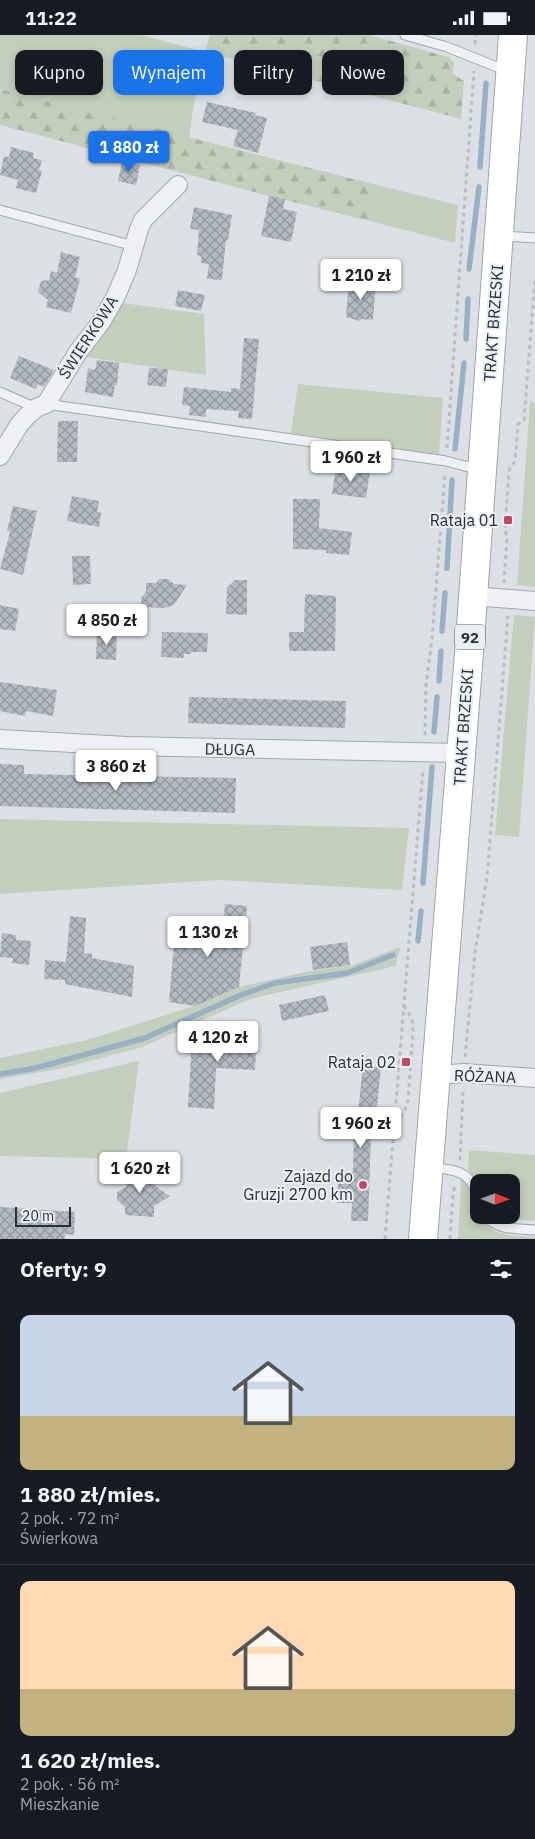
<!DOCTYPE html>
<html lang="pl">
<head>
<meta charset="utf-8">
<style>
	:root { --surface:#171b24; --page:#242831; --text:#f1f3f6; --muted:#9ea1a6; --line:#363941; --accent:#1a73e8 }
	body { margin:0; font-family:"IBM Plex Sans",sans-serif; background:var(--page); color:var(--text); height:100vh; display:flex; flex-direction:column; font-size:19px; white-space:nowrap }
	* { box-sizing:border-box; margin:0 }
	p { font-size:16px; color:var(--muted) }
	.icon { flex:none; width:28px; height:28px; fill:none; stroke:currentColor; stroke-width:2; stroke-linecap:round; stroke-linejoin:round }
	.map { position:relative; height:1204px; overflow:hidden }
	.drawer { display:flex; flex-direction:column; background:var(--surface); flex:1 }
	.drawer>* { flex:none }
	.hud { position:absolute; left:15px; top:15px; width:505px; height:45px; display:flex; gap:10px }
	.needle { width:32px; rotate:91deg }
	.fabs { position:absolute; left:470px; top:1139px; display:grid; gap:10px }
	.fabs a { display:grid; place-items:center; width:50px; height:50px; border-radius:10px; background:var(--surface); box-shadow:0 2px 8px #0003; font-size:25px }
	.scale { position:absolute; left:15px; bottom:12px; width:56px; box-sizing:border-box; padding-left:5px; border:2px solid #272f3a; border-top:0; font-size:14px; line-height:18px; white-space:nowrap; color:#272f3a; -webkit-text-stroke:4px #ebeff3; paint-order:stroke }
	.price { position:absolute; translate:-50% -42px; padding:0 11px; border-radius:5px; background:#fff; color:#222; font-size:16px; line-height:32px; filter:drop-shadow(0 1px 2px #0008) }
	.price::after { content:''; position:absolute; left:50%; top:30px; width:15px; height:11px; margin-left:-8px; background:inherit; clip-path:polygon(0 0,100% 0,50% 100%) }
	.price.on { background:var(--accent); color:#fff }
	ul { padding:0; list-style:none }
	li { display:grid; align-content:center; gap:10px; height:265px; padding:0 20px }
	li+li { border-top:1px solid var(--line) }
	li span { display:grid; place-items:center; height:155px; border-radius:10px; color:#555 }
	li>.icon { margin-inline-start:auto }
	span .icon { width:90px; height:90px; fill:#fffc; stroke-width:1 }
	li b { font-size:21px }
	h2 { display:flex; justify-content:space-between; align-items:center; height:60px; padding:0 20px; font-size:21px }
	.tag { padding:0 18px; border-radius:10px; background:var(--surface); box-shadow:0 2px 8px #0003; font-size:18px; line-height:45px }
	.tag.on { background:var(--accent); color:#fff }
	.status { display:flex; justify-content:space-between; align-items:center; height:35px; padding:0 25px; background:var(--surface); direction:ltr }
	.status svg { height:14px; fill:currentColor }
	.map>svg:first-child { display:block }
	.green { fill:#c3cfbd }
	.forest { fill:url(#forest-firs) }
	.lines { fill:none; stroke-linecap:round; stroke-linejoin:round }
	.stream { stroke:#98b0c4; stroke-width:5.5 }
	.building { fill:url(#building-cross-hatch) }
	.service-casing { stroke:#a2a7ae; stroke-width:11 }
	.minor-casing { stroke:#a2a7ae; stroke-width:20 }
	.primary-casing { stroke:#9ca5b0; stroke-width:30 }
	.path { stroke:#babec4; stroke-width:3; stroke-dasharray:4 4; stroke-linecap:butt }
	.service { stroke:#eef0f4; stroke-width:9 }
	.minor { stroke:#eef0f4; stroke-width:18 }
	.primary { stroke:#fff; stroke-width:28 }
	.poi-dot { fill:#c54660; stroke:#ebeff3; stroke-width:2 }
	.labels { text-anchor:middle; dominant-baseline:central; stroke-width:4; stroke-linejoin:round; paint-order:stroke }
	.shield { fill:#ebeff3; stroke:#626972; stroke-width:1 }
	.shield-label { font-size:15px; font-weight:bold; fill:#272f3a }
	.street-label { font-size:16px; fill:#272f3a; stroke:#ebeff3 }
	.poi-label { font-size:16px; fill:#272f3a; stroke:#ebeff3; text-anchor:end }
</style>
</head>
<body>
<div class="status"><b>11:22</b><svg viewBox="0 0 49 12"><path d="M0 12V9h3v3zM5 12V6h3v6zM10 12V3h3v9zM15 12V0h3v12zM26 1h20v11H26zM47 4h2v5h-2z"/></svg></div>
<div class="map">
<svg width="535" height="1204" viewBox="0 0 535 1204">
	<defs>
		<pattern id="forest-firs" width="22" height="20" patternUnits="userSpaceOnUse" patternTransform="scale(1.25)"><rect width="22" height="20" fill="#c3cfbd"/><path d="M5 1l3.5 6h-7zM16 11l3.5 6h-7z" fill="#a8b2a3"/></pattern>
		<pattern id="building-cross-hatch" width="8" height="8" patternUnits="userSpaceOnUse" patternTransform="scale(1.25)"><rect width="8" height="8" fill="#b3bac2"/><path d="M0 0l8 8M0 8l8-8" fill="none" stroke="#92989f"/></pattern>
	</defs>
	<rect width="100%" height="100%" fill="#dce0e5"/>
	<path class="green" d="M0,0H141L205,17L193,74L189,103L0,54Z
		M377,150L458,170L455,208L370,186Z
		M123,268L204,279L206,340L84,322Z
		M298,349L443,363L439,420L291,398Z
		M530,366L535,368V552L517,550Z
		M514,580L535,582L519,802L495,800Z
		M0,784L409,793L402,855L219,845L0,859Z
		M400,912L396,931L250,964L142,1012L64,1033L0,1044V1023L87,1005L194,971L239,952L305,937L353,930Z
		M139,1026L126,1124L0,1121V1058Z
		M469,1115L535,1120V1186L496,1183L493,1180H511V1148L479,1147L468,1135Z
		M461,1143C468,1149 470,1155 472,1163C484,1202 499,1199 535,1202V1204H458Z"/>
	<path class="forest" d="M210,0H369L449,22L454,28L453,39L464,46L461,84L205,17Z
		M0,54L377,150L370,186L269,161L0,90Z"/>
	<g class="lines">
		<path class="stream" d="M480,132L486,48
			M469,234L479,152
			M466,304L468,264
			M455,414L464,328
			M447,533L452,445
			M442,596L445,558
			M439,646L441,616
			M434,697L437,662
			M423,848L432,732
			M418,906L421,876
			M0,1039L36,1033L145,1003L241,960L275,948L347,938L393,920"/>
	</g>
	<path class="building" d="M207,67L256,78L255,80L267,83L258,118L233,111L238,95L202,87Z
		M11,112L34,118L33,123L42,125L39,135L42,136L36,158L16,153L18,145L0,140L4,121L9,122Z
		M122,126L140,130L136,150L118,146Z
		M269,161L285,164L283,174L297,177L291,207L261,201Z
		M194,172L232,180L228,205H226L222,245L207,244L209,229L201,228V221L197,220L199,195L190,194Z
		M61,217L80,222L75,242L80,244L71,278L46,272L48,265L38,257L41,246L49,245L51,236L57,238Z
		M349,246L376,248L373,285L362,284L360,286L346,282Z
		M178,255L205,260L201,276L175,271Z
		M244,303L259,304L252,384L238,383L239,376L206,374V382L189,380L190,371L182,370L184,352L231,357V353L240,354Z
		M19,321L54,335L44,352L38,349L36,354L10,343Z
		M97,325L119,328L117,350H115L113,362L85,357L88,333L95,335Z
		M149,333L168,334L166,352L147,350Z
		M58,386H78L77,427H57Z
		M336,432L370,436L366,463L332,459Z
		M72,461L99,466L97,477L101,478L99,492L67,486Z
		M293,464H320L319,493L352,497L349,520L326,518V515L293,514Z
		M13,471L37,476L23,540L0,534L10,497L7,496Z
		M72,521H90L91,549L73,550Z
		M159,544H168L174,549L187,550L174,570L164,573L141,572V564L146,556V548H156Z
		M235,545H247V580L226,579L227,553Z
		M305,559L336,561L335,616H289V597H304Z
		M0,570L19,574L15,596L0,594Z
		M97,597H117L116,625L96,624Z
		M162,597L208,598L207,617H191V619H184V623L161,622Z
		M0,647L57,655L53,681L26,676L25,681L0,676Z
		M189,662L346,666L345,693L188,688Z
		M0,729L24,730V739L236,743L235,778L0,771Z
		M225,869L247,871L239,952L195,971L169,967L176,886L223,890Z
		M70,881L86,883L84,918L92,919V923L134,931L132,962L65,949V945L44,944L45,925L66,927Z
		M2,898L16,900V905L31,906L29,930L12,928L13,923L0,922Z
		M347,907L350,930L313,935L310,912Z
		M325,960L329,976L282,986L279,970Z
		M219,994L257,996L255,1035L216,1033L214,1074L188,1072L192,1004L218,1006Z
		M363,1030L381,1032L377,1072H372L368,1186H351L352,1168H337L339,1137H353L354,1097H356Z
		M127,1132L142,1133V1140L156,1141L155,1151L170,1161L154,1171V1182L125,1180V1172L117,1165V1157L126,1152Z
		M0,1172L75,1177L74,1200L65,1199V1204H0Z"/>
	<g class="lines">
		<g class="service-casing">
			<path id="service" d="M405,0L447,12L507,36
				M0,175L134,211
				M502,201L535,203
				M0,357L36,373
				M46,369L446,426L480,435
				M431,1132C459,1136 470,1135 479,1165
				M484,1180C499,1196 514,1193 535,1195"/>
		</g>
		<g class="minor-casing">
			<path id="minor" d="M0,421L19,390L27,381L36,373L46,369L78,317L101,287L116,261L127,235L139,194L143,185L178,150
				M473,561L535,566
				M0,704L127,711L461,718
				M436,1040L464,1038L535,1043"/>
		</g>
		<g class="primary-casing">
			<path id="primary" d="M423,1204L470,605L513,0"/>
		</g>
		<path class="path" d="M475,9L476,0
			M447,413L474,36
			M504,548L507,503L505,493L509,435L515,426L518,389L524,385L535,242
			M425,700L426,651L432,604L445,439
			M465,1022L475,918L487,842L508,581
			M395,1088L404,1078L408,1066L413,996L412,984L404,971
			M460,1125L463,1056
			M385,1204L423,734
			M450,1204L453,1159L455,1150"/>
		<use href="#service" class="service"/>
		<use href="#minor" class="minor"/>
		<use href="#primary" class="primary"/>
	</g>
	<g class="poi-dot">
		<rect x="503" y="480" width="10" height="10" rx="2.5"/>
		<rect x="401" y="1022" width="10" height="10" rx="2.5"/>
		<circle cx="363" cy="1150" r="5"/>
	</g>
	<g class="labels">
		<rect class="shield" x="455" y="589.5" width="30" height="25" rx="4"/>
		<g class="shield-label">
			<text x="470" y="602">92</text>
		</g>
		<g class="street-label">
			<text transform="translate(493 288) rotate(-86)">TRAKT BRZESKI</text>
			<text transform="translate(88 302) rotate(-57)">ŚWIERKOWA</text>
			<text transform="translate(463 692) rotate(-86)">TRAKT BRZESKI</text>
			<text transform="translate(230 714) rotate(1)">DŁUGA</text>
			<text transform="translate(485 1041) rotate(2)">RÓŻANA</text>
		</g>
		<g class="poi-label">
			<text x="498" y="485">Rataja 01</text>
			<text x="396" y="1027">Rataja 02</text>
			<text x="353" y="1141">Zajazd do<tspan x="353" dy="18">Gruzji 2700 km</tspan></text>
		</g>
	</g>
</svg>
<div class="fabs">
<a><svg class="needle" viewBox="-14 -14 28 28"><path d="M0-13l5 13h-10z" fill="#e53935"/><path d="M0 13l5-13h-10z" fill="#9ea1a6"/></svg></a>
</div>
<div class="scale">20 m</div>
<b class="price on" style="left:129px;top:138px">1 880 zł</b>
<b class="price" style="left:361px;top:266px">1 210 zł</b>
<b class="price" style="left:351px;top:448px">1 960 zł</b>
<b class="price" style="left:107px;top:611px">4 850 zł</b>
<b class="price" style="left:116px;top:757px">3 860 zł</b>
<b class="price" style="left:208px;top:923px">1 130 zł</b>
<b class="price" style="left:218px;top:1028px">4 120 zł</b>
<b class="price" style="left:361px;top:1114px">1 960 zł</b>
<b class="price" style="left:140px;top:1159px">1 620 zł</b>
<div class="hud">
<a class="tag">Kupno</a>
<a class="tag on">Wynajem</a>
<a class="tag">Filtry</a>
<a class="tag">Nowe</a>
</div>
</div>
<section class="drawer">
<h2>Oferty: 9<svg class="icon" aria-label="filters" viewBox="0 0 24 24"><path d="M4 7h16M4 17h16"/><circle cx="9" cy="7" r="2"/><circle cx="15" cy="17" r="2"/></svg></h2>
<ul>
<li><span style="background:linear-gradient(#c9d6e8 65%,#c2b280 0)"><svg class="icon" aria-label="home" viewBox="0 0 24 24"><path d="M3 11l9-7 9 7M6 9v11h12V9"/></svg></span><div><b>1 880 zł/mies.</b><p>2 pok. · 72 m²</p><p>Świerkowa</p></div></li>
<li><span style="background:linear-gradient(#ffd9b3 70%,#c2b280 0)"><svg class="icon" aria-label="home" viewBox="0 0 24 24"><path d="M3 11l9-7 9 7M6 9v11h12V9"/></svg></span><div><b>1 620 zł/mies.</b><p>2 pok. · 56 m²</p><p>Mieszkanie</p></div></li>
</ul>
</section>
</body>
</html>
